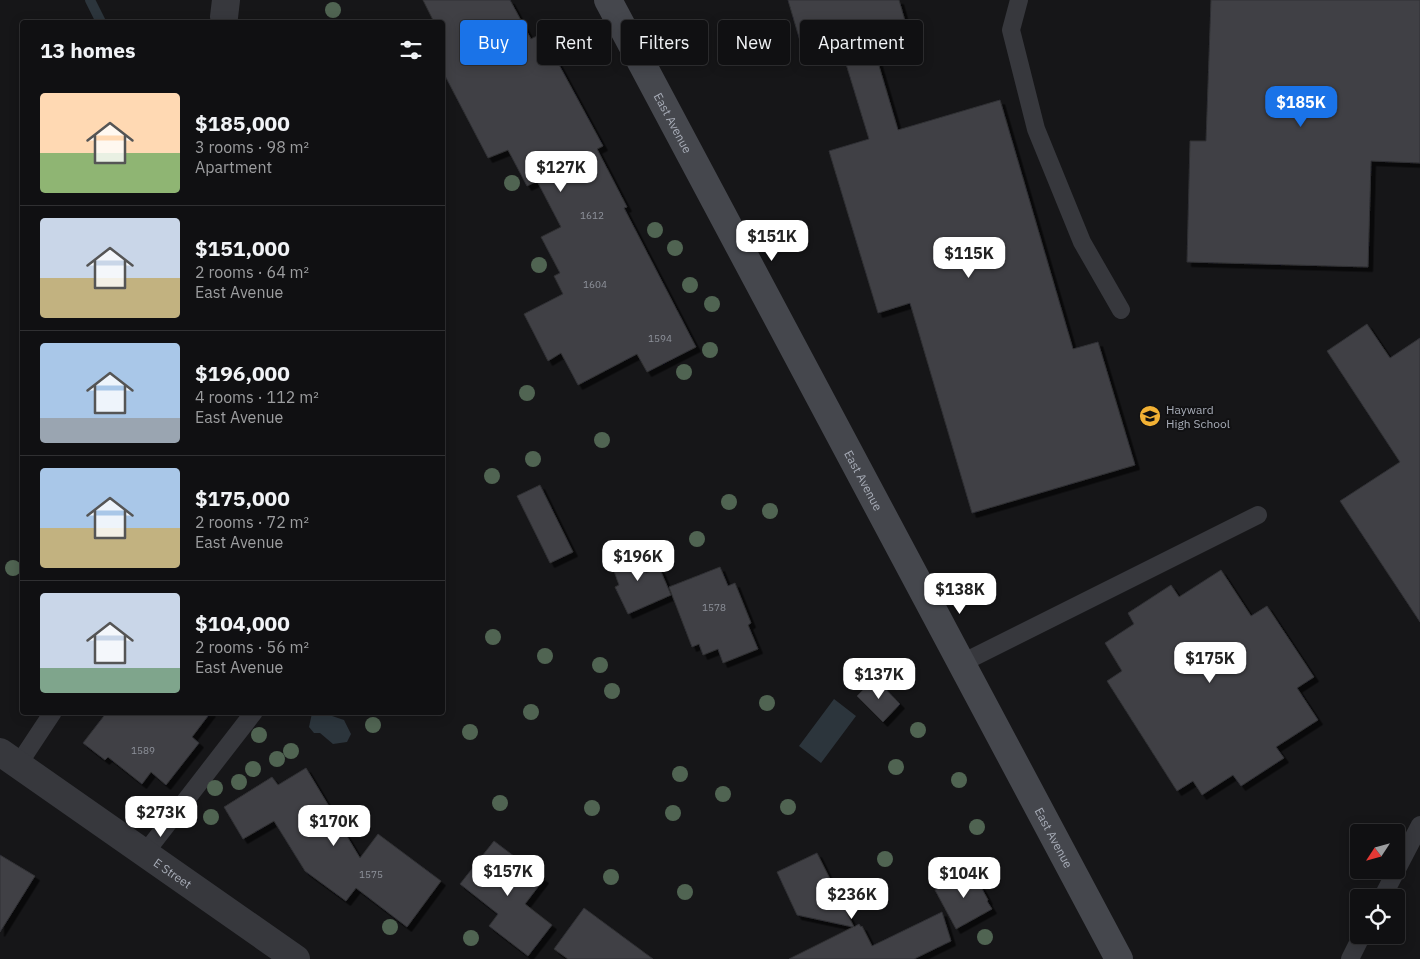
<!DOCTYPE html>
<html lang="en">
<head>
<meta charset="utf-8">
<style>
	:root { --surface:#101012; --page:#19191b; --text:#f1f3f6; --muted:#9c9d9f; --line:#303032; --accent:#1a73e8 }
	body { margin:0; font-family:"IBM Plex Sans",sans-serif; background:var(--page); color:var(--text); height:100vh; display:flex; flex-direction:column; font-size:19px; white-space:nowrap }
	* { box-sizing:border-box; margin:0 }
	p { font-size:16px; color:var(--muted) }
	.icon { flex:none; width:28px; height:28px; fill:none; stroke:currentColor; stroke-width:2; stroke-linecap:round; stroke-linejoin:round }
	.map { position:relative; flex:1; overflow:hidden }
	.drawer { position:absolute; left:20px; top:20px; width:425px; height:695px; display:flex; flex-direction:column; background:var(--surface); border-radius:5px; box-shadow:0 2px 12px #0003,0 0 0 1px var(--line) }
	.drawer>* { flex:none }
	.guide { position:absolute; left:460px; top:20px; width:475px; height:45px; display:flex; gap:10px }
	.needle { width:32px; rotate:234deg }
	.controls { position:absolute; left:1350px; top:824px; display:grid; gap:10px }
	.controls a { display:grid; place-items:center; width:55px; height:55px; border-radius:5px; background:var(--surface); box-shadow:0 2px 12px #0003,0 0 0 1px var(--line); font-size:25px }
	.price { position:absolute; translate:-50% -42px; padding:0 11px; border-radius:10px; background:#fff; color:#222; font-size:16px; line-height:32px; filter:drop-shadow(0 1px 2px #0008) }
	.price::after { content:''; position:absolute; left:50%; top:30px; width:15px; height:11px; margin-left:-8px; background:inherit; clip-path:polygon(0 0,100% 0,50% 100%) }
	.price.current { background:var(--accent); color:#fff }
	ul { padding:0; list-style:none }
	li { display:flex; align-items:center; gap:15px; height:125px; padding:0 20px }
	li+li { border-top:1px solid var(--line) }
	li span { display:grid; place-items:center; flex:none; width:140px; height:100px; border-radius:5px; color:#555 }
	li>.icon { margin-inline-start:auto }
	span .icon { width:60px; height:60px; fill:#fffc; stroke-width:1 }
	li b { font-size:21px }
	h2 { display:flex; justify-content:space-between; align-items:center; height:60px; padding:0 20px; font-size:21px }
	.tag { padding:0 18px; border-radius:5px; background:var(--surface); box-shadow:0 2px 12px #0003,0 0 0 1px var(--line); font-size:18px; line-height:45px }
	.tag.current { background:var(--accent); color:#fff }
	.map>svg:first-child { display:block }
	.water { fill:#2c353c }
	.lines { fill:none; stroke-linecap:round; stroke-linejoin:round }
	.stream { stroke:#2c353c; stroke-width:10 }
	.building { fill:#404145; stroke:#303034; filter:url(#shadow) }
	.lane { stroke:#37383d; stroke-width:18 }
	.street { stroke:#37383d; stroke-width:28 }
	.secondary { stroke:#45474d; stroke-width:28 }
	.tree { fill:#506452 }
	.labels { text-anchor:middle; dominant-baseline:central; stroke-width:4; stroke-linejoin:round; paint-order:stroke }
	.number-label { font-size:10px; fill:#8e929b }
	.street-label { font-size:12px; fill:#a8adb8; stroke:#111113 }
	.poi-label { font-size:12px; fill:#a8adb8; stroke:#111113; text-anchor:start }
</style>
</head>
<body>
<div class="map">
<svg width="1420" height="959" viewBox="0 0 1420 959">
	<defs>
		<filter id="shadow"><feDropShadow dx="4.5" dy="4.5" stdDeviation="0" flood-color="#0009"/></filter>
	</defs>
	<rect width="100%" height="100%" fill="#161618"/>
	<path class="water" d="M834,699L856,716L821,763L799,746Z
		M312,713H327L332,716L344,720L351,734L347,742L333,744L320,733H314L309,727Z"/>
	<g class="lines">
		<path class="stream" d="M90,0L101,22"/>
	</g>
	<path class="building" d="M423,0H510L531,39L539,35L548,52L551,50L603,146L597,149L627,207L624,208L696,347L647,372L637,354L578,385L561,353L548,361L524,314L563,294L554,276L560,273L541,237L561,227L537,181L527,186L508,150L488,158L442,70V22H434Z
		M788,0H899L905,21L869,32L898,130L1000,100L1073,349L1098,342L1135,465L972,513L910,303L878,313L829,151L869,139L839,41L803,51Z
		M1211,0H1420V163L1371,161L1368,267L1187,262L1190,141H1206Z
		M1367,324L1390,358L1420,338V622L1340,501L1400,462L1327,351Z
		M540,485L573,552L550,563L517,496Z
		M636,549L646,573L659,567L671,595L628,614L615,587L619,585L610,560Z
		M720,567L728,586L735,583L751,623L748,625L758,649L723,663L718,649L703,655L699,644L692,647L669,587Z
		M1221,570L1251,616L1267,606L1314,677L1297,688L1318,720L1276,747L1284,758L1241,786L1233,775L1202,795L1193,781L1177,791L1107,681L1122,671L1105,643L1134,624L1128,613L1171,585L1179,597Z
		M875,678L900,704L883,722L857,696Z
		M107,712H211L192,737L199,743L166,785L151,772L142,784L108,757L105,760L83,743Z
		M306,768L360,858L378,834L441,881L407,927L356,888L346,901L305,871L274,821L243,839L224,807L272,777L278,785Z
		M494,841L544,879L525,904L552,925L528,956L489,926L498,914L460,884Z
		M817,853L854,927L859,924L861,927L862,926L872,946L942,912L951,941L914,959H789L853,927L797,915L777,872Z
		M0,855L35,876L0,932Z
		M972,870L988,900L987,901L992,909L956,929L935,890Z
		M584,908L653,959H568L554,949Z"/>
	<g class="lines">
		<path class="lane" d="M1019,0L1011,30L1036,129L1082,242L1121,310
			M962,663L1258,515
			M18,765L53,712
			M145,853L254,712
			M1382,898L1420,825
			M1350,959L1362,935"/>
		<g class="street">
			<path d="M224,17L226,0"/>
			<path id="s1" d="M0,752L296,959"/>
		</g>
		<path class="secondary" id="s2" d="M608,0L1119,959"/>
	</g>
	<g class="tree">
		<circle cx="333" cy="10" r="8"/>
		<circle cx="512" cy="183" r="8"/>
		<circle cx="655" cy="230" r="8"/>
		<circle cx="675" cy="248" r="8"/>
		<circle cx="539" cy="265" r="8"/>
		<circle cx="690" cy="285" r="8"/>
		<circle cx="712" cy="304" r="8"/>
		<circle cx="710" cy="350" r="8"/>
		<circle cx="684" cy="372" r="8"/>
		<circle cx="527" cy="393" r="8"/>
		<circle cx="602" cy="440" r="8"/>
		<circle cx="533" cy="459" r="8"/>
		<circle cx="492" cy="476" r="8"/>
		<circle cx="729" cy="502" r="8"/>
		<circle cx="770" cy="511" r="8"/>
		<circle cx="697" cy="539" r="8"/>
		<circle cx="13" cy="568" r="8"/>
		<circle cx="493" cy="637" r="8"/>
		<circle cx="545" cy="656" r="8"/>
		<circle cx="600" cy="665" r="8"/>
		<circle cx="612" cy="691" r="8"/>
		<circle cx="767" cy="703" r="8"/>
		<circle cx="531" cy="712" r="8"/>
		<circle cx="373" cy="725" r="8"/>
		<circle cx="918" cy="730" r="8"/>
		<circle cx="470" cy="732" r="8"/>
		<circle cx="259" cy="735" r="8"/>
		<circle cx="291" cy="751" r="8"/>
		<circle cx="277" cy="759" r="8"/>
		<circle cx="896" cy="767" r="8"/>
		<circle cx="253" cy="769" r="8"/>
		<circle cx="680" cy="774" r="8"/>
		<circle cx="959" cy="780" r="8"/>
		<circle cx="239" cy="782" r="8"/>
		<circle cx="215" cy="788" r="8"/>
		<circle cx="723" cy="794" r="8"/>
		<circle cx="500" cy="803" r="8"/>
		<circle cx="788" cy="807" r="8"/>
		<circle cx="592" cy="808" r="8"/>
		<circle cx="673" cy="813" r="8"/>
		<circle cx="211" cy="817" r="8"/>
		<circle cx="977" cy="827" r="8"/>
		<circle cx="885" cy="859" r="8"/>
		<circle cx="611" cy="877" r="8"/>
		<circle cx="685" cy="892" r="8"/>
		<circle cx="390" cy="927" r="8"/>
		<circle cx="985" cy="937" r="8"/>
		<circle cx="471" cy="938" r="8"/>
	</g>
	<defs>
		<g id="school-disc" transform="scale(1.125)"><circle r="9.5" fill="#f2b134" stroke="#111113"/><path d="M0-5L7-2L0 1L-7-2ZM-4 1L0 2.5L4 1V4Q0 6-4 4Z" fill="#111"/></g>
	</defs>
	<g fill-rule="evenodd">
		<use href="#school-disc" x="1150" y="416"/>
	</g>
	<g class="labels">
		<g class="number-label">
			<text x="592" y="215">1612</text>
			<text x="595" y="284">1604</text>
			<text x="660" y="338">1594</text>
			<text x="714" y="607">1578</text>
			<text x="143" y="750">1589</text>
			<text x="371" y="874">1575</text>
		</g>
		<g class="street-label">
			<text stroke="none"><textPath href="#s2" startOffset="139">East Avenue</textPath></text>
			<text stroke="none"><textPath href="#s2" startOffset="544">East Avenue</textPath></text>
			<text stroke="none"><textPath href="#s2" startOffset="949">East Avenue</textPath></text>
			<text stroke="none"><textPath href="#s1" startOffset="211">E Street</textPath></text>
		</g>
		<g class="poi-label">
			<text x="1166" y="409">Hayward<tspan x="1166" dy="14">High School</tspan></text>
		</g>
	</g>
</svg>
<div class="controls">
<a><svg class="needle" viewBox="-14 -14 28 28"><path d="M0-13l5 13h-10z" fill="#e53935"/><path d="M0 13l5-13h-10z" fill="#9c9d9f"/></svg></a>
<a><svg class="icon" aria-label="locate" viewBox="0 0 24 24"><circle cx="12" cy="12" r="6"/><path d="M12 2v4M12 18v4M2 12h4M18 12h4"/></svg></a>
</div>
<b class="price current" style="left:1301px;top:128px">$185K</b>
<b class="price" style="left:561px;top:193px">$127K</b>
<b class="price" style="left:772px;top:262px">$151K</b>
<b class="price" style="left:969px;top:279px">$115K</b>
<b class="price" style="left:638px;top:582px">$196K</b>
<b class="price" style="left:960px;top:615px">$138K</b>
<b class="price" style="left:1210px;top:684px">$175K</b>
<b class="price" style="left:879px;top:700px">$137K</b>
<b class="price" style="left:161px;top:838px">$273K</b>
<b class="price" style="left:334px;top:847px">$170K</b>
<b class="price" style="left:508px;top:897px">$157K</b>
<b class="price" style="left:964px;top:899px">$104K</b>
<b class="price" style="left:852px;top:920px">$236K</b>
<div class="guide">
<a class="tag current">Buy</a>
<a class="tag">Rent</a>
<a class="tag">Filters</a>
<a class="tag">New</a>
<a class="tag">Apartment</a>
</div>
<section class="drawer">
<h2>13 homes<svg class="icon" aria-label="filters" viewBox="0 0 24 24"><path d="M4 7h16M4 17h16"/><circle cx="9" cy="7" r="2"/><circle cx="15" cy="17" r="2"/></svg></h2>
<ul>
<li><span style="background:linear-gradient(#ffd9b3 60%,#8fb573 0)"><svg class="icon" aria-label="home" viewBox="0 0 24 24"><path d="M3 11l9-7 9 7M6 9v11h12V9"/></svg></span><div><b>$185,000</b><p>3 rooms · 98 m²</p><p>Apartment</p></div></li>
<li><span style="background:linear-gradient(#c9d6e8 60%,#c2b280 0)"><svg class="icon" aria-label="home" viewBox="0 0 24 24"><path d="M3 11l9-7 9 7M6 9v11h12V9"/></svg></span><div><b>$151,000</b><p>2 rooms · 64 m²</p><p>East Avenue</p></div></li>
<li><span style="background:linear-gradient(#a9c7e8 75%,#9aa5b1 0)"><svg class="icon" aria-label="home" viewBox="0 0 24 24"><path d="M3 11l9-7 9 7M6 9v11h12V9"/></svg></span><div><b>$196,000</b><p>4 rooms · 112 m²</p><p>East Avenue</p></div></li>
<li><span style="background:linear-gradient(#a9c7e8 60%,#c2b280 0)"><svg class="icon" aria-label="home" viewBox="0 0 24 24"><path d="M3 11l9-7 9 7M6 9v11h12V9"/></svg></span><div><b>$175,000</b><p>2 rooms · 72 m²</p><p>East Avenue</p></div></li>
<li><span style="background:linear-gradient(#c9d6e8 75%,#7fa58c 0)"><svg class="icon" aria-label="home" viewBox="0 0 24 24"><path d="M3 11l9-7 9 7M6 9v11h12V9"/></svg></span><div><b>$104,000</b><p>2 rooms · 56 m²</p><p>East Avenue</p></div></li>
</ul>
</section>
</div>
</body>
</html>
